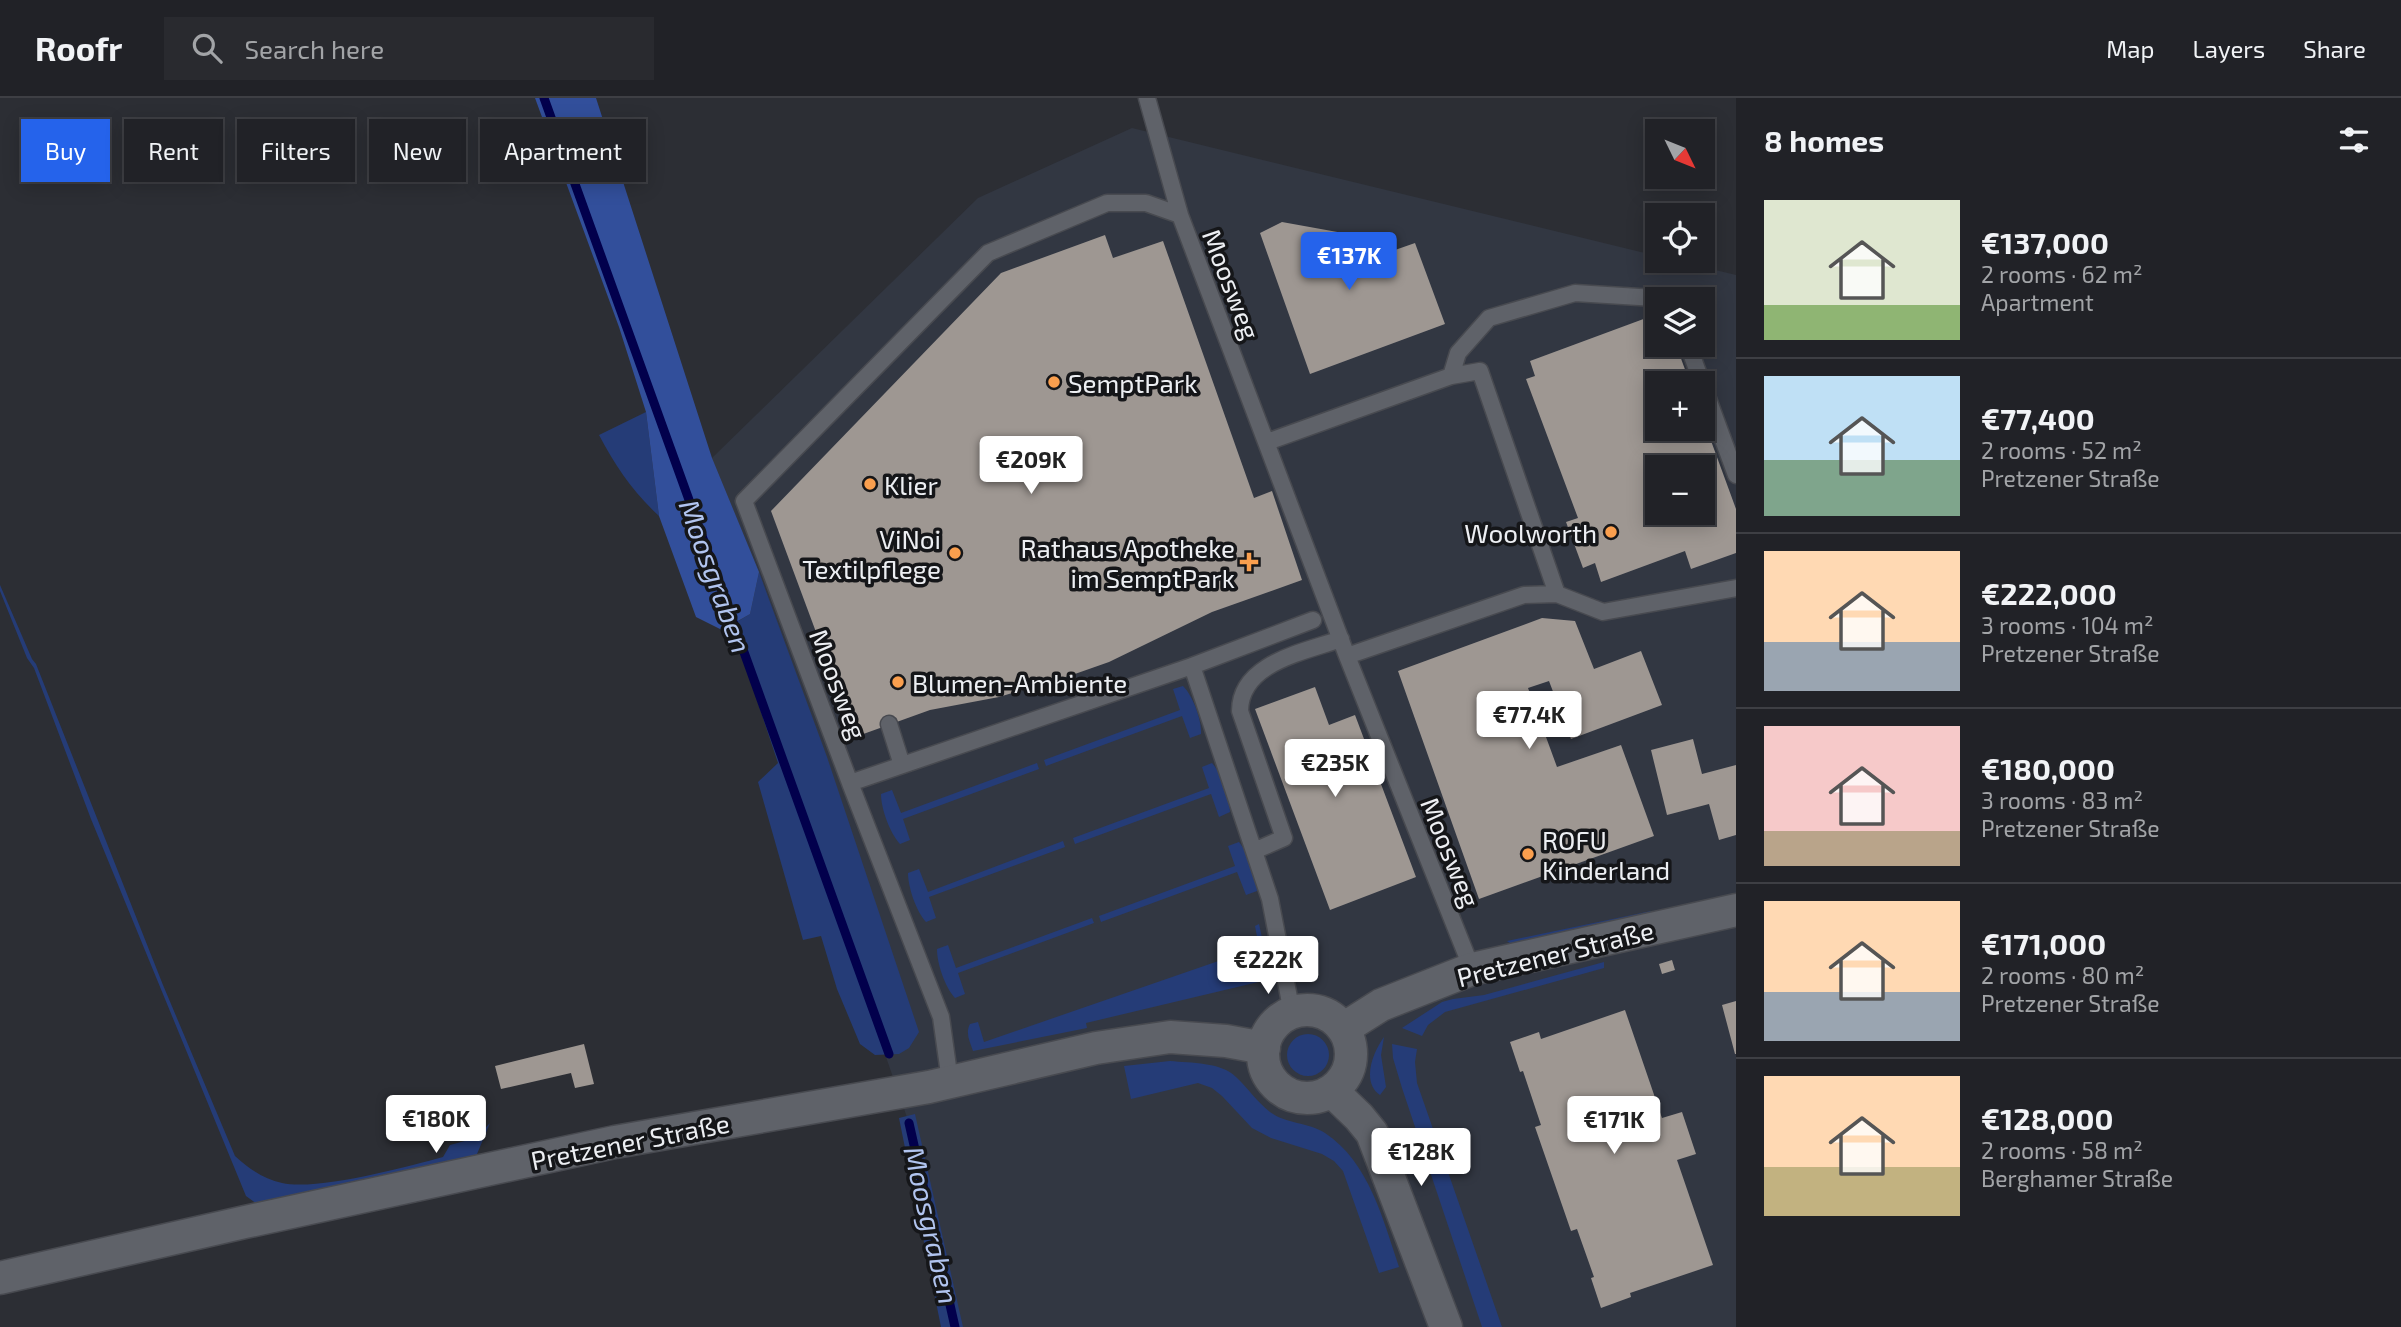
<!DOCTYPE html>
<html lang="en">
<head>
<meta charset="utf-8">
<style>
	:root { --surface:#212227; --page:#292a2f; --text:#f1f3f6; --muted:#a2a4a7; --line:#3e3f44; --accent:#2563eb }
	body { margin:0; font-family:"Exo 2",sans-serif; background:var(--page); color:var(--text); height:100vh; display:flex; flex-direction:column; font-size:26px; white-space:nowrap }
	* { box-sizing:border-box; margin:0 }
	p { font-size:23px; color:var(--muted) }
	.icon { flex:none; width:38px; height:38px; fill:none; stroke:currentColor; stroke-width:2; stroke-linecap:round; stroke-linejoin:round }
	.map { position:relative; flex:1; overflow:hidden }
	.side { display:flex; flex-direction:column; background:var(--surface); width:665px }
	.side>* { flex:none }
	.guide { position:absolute; left:21px; top:21px; width:665px; height:63px; display:flex; gap:14px }
	.needle { width:46px; rotate:133deg }
	.controls { position:absolute; left:1645px; top:21px; display:grid; gap:14px }
	.controls a { display:grid; place-items:center; width:70px; height:70px; border-radius:0px; background:var(--surface); box-shadow:0 4px 18px #0003,0 0 0 2px var(--line); font-size:35px }
	.price { position:absolute; translate:-50% -60px; padding:0 16px; border-radius:7px; background:#fff; color:#222; font-size:23px; line-height:46px; filter:drop-shadow(0 2px 4px #0008) }
	.price::after { content:''; position:absolute; left:50%; top:42px; width:21px; height:16px; margin-left:-10px; background:inherit; clip-path:polygon(0 0,100% 0,50% 100%) }
	.price.current { background:var(--accent); color:#fff }
	ul { padding:0; list-style:none }
	li { display:flex; align-items:center; gap:21px; height:175px; padding:0 28px }
	li+li { border-top:2px solid var(--line) }
	li span { display:grid; place-items:center; flex:none; width:196px; height:140px; border-radius:0px; color:#555 }
	li>.icon { margin-inline-start:auto }
	span .icon { width:84px; height:84px; fill:#fffc; stroke-width:1 }
	li b { font-size:30px }
	h2 { display:flex; justify-content:space-between; align-items:center; height:84px; padding:0 28px; font-size:30px }
	.pill { padding:0 24px; border-radius:0px; background:var(--surface); box-shadow:0 4px 18px #0003,0 0 0 2px var(--line); font-size:24px; line-height:63px }
	.pill.current { background:var(--accent); color:#fff }
	header { display:flex; align-items:center; gap:42px; box-sizing:border-box; height:98px; padding:0 35px; background:var(--surface); border-bottom:2px solid var(--line) }
	header strong { font-size:33px }
	nav { display:flex; gap:38px; margin-inline-start:auto; font-size:24px }
	.search { width:490px; height:63px; background:var(--page); display:flex; align-items:center; gap:18px; box-sizing:border-box; padding:0 24px; border-radius:0px; color:var(--muted); font-size:26px }
	main { display:flex; flex:1; min-height:0 }
	.map>svg:first-child { display:block }
	.built { fill:#323742; fill-rule:evenodd }
	.green { fill:#253c77 }
	.forest { fill:#324f9b }
	.lines { fill:none; stroke-linecap:round; stroke-linejoin:round }
	.stream { stroke:#02004c; stroke-width:9 }
	.building { fill:#9e9792; fill-rule:evenodd }
	.lane-casing { stroke:#484a50; stroke-width:19 }
	.street-casing { stroke:#484a50; stroke-width:35 }
	.lane { stroke:#5f6269; stroke-width:16 }
	.street { stroke:#5f6269; stroke-width:32 }
	.poi-dot { fill:#fa9f4e; stroke:#151619; stroke-width:2.5 }
	.labels { text-anchor:middle; dominant-baseline:central; stroke-width:7; stroke-linejoin:round; paint-order:stroke }
	.street-label { font-size:26px; fill:#edeff3; stroke:#151619 }
	.poi-label { font-size:26px; fill:#edeff3; stroke:#151619; text-anchor:start }
	.water-label { font-size:28px; font-style:italic; fill:#b1c4ef; stroke:#151619 }
</style>
</head>
<body>
<header>
<strong>Roofr</strong>
<div class="search"><svg class="icon" aria-label="search" viewBox="0 0 24 24"><circle cx="10" cy="10" r="6"/><path d="M15 15l6 6"/></svg>Search here</div>
<nav><a>Map</a><a>Layers</a><a>Share</a></nav>
</header>
<main>
<div class="map">
<svg width="1736" height="1229" viewBox="0 0 1736 1229">
	<rect width="100%" height="100%" fill="#2c2e34"/>
	<path class="built" d="M1132,30L1657,158V163H1678L1736,177V1229H948L909,1025L730,512L712,360L978,100ZM1657,201H1703V247H1657ZM1657,285H1703V331H1657ZM1657,369H1703V415H1657Z"/>
	<path class="green" d="M646,314L659,418C633,394 616,369 599,337Z
		M759,474L827,659L919,934L909,950L899,956L875,957L860,946L837,891L821,838L803,842L758,684L778,665L732,527L750,516Z
		M0,487L32,561L36,566L163,887L235,1058C249,1071 264,1081 282,1085C317,1093 406,1069 443,1059L450,1047L476,1040L490,1025L477,1056L469,1064L257,1106L246,1098L91,721L34,570L27,560L0,493Z
		M1183,588C1193,598 1202,622 1201,636L1190,640L1182,618L1046,668L1044,662L1180,612L1173,591Z
		M1037,665L1039,671L903,721L910,742L900,746C890,735 881,711 881,696L892,692L901,715Z
		M1212,665C1222,676 1230,700 1230,714L1219,719L1211,696L1075,746L1073,740L1209,690L1202,669Z
		M1063,743L1065,749L929,799L936,820L926,824C916,813 908,789 908,775L919,771L928,794Z
		M1239,744C1248,755 1257,778 1257,793L1246,797L1237,774L1101,824L1099,818L1235,768L1228,748Z
		M1651,813L1649,815L1511,846L1507,843Z
		M1092,820L1094,825L958,875L965,896L955,900C945,889 937,866 937,851L948,847L956,870Z
		M1259,826L1271,881L1086,925L1087,930L973,953C970,944 965,935 970,926L978,924L984,944L1259,849L1255,828Z
		M1604,864V870L1445,914L1428,927L1422,938L1402,930L1442,904L1453,901L1484,897Z
		M1287 957a21 21 0 1 1 42 0a21 21 0 1 1-42 0Z
		M1384,939L1381,957L1386,989L1380,997C1361,984 1373,954 1384,939Z
		M1392,946L1417,951L1415,964L1417,985L1502,1229H1482L1402,990L1393,960Z
		M1170,963C1191,965 1221,964 1236,979C1248,990 1257,1004 1270,1014C1286,1026 1308,1024 1325,1035C1369,1064 1383,1122 1399,1169L1379,1175L1343,1073L1334,1063L1322,1056L1271,1040L1252,1030L1222,998L1212,990L1198,985L1131,1001L1124,968Z
		M915,1016L963,1229H941L899,1020Z"/>
	<path class="forest" d="M535,0H596L712,360L759,474L750,516L722,532L696,519L659,418L646,314L619,229Z"/>
	<g class="lines">
		<path class="stream" d="M544,0L889,956
			M909,1025L955,1229"/>
	</g>
	<path class="building" d="M1282,124L1365,139L1369,151L1392,143L1395,152L1415,145L1445,226L1310,276L1260,135Z
		M1105,137L1113,160L1163,143L1254,400L1272,393L1302,482L1212,514L1109,564L1072,577L999,599L930,612L855,639L771,413L1001,175Z
		M1657,216V247H1676L1690,285H1657V331H1703V321L1736,411V455L1691,471L1685,453L1601,484L1595,465L1583,470L1566,424L1578,420L1526,281L1535,278L1530,263ZM1657,369H1703V415H1657Z
		M1542,520L1575,523L1594,571L1641,553L1662,607L1571,641L1549,583L1528,590L1557,669L1621,647L1654,738L1479,801L1398,573Z
		M1315,589L1329,627L1355,617L1416,779L1330,812L1255,611Z
		M1693,641L1702,676L1736,667V737L1719,742L1709,706L1667,717L1651,652Z
		M1672,862L1675,872L1662,876L1659,866Z
		M1736,903V956H1735L1722,907Z
		M1625,912L1662,1020L1682,1014L1696,1056L1677,1062L1713,1167L1630,1195L1631,1199L1601,1210L1591,1180L1594,1179L1577,1131L1571,1133L1535,1029L1541,1027L1523,973L1520,974L1510,944L1539,934L1541,941Z
		M584,946L594,986L575,990L571,975L501,991L495,968Z"/>
	<g class="lines">
		<g class="lane-casing">
			<path id="lane" d="M1147,0L1180,117
				M1688,247L1702,285
				M1451,278L1480,273L1557,496
				M1703,287L1736,377
				M1267,344L1451,278L1458,255L1489,220L1575,195L1671,201
				M1347,558L1524,497L1557,496L1603,514L1736,490
				M1192,568L1313,522
				M889,626L902,667
				M850,685L744,403L988,155L1107,105H1146L1180,117L1347,558L1472,871
				M1254,753L1284,740L1240,613C1240,565 1304,554 1341,541
				M950,983L941,919L850,685L1192,568L1270,801L1292,915"/>
		</g>
		<g class="street-casing">
			<path id="street" d="M1263 956a44 44 0 1 1 88 0a44 44 0 1 1-88 0Z
				M1343,931L1381,907L1472,871L1736,812
				M1332,993L1359,1019L1372,1035L1446,1229
				M0,1180L245,1124L615,1044L929,989L1096,950L1170,939L1226,943L1264,950"/>
		</g>
		<use href="#lane" class="lane"/>
		<use href="#street" class="street"/>
	</g>
	<g class="poi-dot">
		<circle cx="1054" cy="284" r="7"/>
		<circle cx="870" cy="386" r="7"/>
		<circle cx="1611" cy="434" r="7"/>
		<circle cx="955" cy="455" r="7"/>
		<path d="M1245.5 453.5h7v7h7v7h-7v7h-7v-7h-7v-7h7z"/>
		<circle cx="898" cy="584" r="7"/>
		<circle cx="1528" cy="756" r="7"/>
	</g>
	<g class="labels">
		<g class="street-label">
			<text transform="translate(1232 186) rotate(69)">Moosweg</text>
			<text transform="translate(839 586) rotate(69)">Moosweg</text>
			<text transform="translate(1451 754) rotate(68)">Moosweg</text>
			<text transform="translate(1555 855) rotate(-14)">Pretzener Straße</text>
			<text transform="translate(630 1043) rotate(-11)">Pretzener Straße</text>
		</g>
		<g class="poi-label">
			<text x="1068" y="284">SemptPark</text>
			<text x="884" y="386">Klier</text>
			<text x="1597" y="434" text-anchor="end">Woolworth</text>
			<text x="941" y="440" text-anchor="end">ViNoi<tspan x="941" dy="30">Textilpflege</tspan></text>
			<text x="1235" y="449" text-anchor="end">Rathaus Apotheke<tspan x="1235" dy="30">im SemptPark</tspan></text>
			<text x="912" y="584">Blumen-Ambiente</text>
			<text x="1542" y="741">ROFU<tspan x="1542" dy="30">Kinderland</tspan></text>
		</g>
		<g class="water-label">
			<text transform="translate(716 478) rotate(70)">Moosgraben</text>
			<text transform="translate(932 1127) rotate(77)">Moosgraben</text>
		</g>
	</g>
</svg>
<div class="controls">
<a><svg class="needle" viewBox="-14 -14 28 28"><path d="M0-13l5 13h-10z" fill="#e53935"/><path d="M0 13l5-13h-10z" fill="#a2a4a7"/></svg></a>
<a><svg class="icon" aria-label="locate" viewBox="0 0 24 24"><circle cx="12" cy="12" r="6"/><path d="M12 2v4M12 18v4M2 12h4M18 12h4"/></svg></a>
<a><svg class="icon" aria-label="layers" viewBox="0 0 24 24"><path d="M12 4l9 5-9 5-9-5zM3 14l9 5 9-5"/></svg></a>
<a>+</a>
<a>−</a>
</div>
<b class="price current" style="left:1349px;top:194px">€137K</b>
<b class="price" style="left:1031px;top:398px">€209K</b>
<b class="price" style="left:1529px;top:653px">€77.4K</b>
<b class="price" style="left:1335px;top:701px">€235K</b>
<b class="price" style="left:1268px;top:898px">€222K</b>
<b class="price" style="left:436px;top:1057px">€180K</b>
<b class="price" style="left:1614px;top:1058px">€171K</b>
<b class="price" style="left:1421px;top:1090px">€128K</b>
<div class="guide">
<a class="pill current">Buy</a>
<a class="pill">Rent</a>
<a class="pill">Filters</a>
<a class="pill">New</a>
<a class="pill">Apartment</a>
</div>
</div>
<section class="side">
<h2>8 homes<svg class="icon" aria-label="filters" viewBox="0 0 24 24"><path d="M4 7h16M4 17h16"/><circle cx="9" cy="7" r="2"/><circle cx="15" cy="17" r="2"/></svg></h2>
<ul>
<li><span style="background:linear-gradient(#dfe7d0 75%,#8fb573 0)"><svg class="icon" aria-label="home" viewBox="0 0 24 24"><path d="M3 11l9-7 9 7M6 9v11h12V9"/></svg></span><div><b>€137,000</b><p>2 rooms · 62 m²</p><p>Apartment</p></div></li>
<li><span style="background:linear-gradient(#bfe0f5 60%,#7fa58c 0)"><svg class="icon" aria-label="home" viewBox="0 0 24 24"><path d="M3 11l9-7 9 7M6 9v11h12V9"/></svg></span><div><b>€77,400</b><p>2 rooms · 52 m²</p><p>Pretzener Straße</p></div></li>
<li><span style="background:linear-gradient(#ffd9b3 65%,#9aa5b1 0)"><svg class="icon" aria-label="home" viewBox="0 0 24 24"><path d="M3 11l9-7 9 7M6 9v11h12V9"/></svg></span><div><b>€222,000</b><p>3 rooms · 104 m²</p><p>Pretzener Straße</p></div></li>
<li><span style="background:linear-gradient(#f6c9c9 75%,#b9a48a 0)"><svg class="icon" aria-label="home" viewBox="0 0 24 24"><path d="M3 11l9-7 9 7M6 9v11h12V9"/></svg></span><div><b>€180,000</b><p>3 rooms · 83 m²</p><p>Pretzener Straße</p></div></li>
<li><span style="background:linear-gradient(#ffd9b3 65%,#9aa5b1 0)"><svg class="icon" aria-label="home" viewBox="0 0 24 24"><path d="M3 11l9-7 9 7M6 9v11h12V9"/></svg></span><div><b>€171,000</b><p>2 rooms · 80 m²</p><p>Pretzener Straße</p></div></li>
<li><span style="background:linear-gradient(#ffd9b3 65%,#c2b280 0)"><svg class="icon" aria-label="home" viewBox="0 0 24 24"><path d="M3 11l9-7 9 7M6 9v11h12V9"/></svg></span><div><b>€128,000</b><p>2 rooms · 58 m²</p><p>Berghamer Straße</p></div></li>
</ul>
</section>
</main>
</body>
</html>
